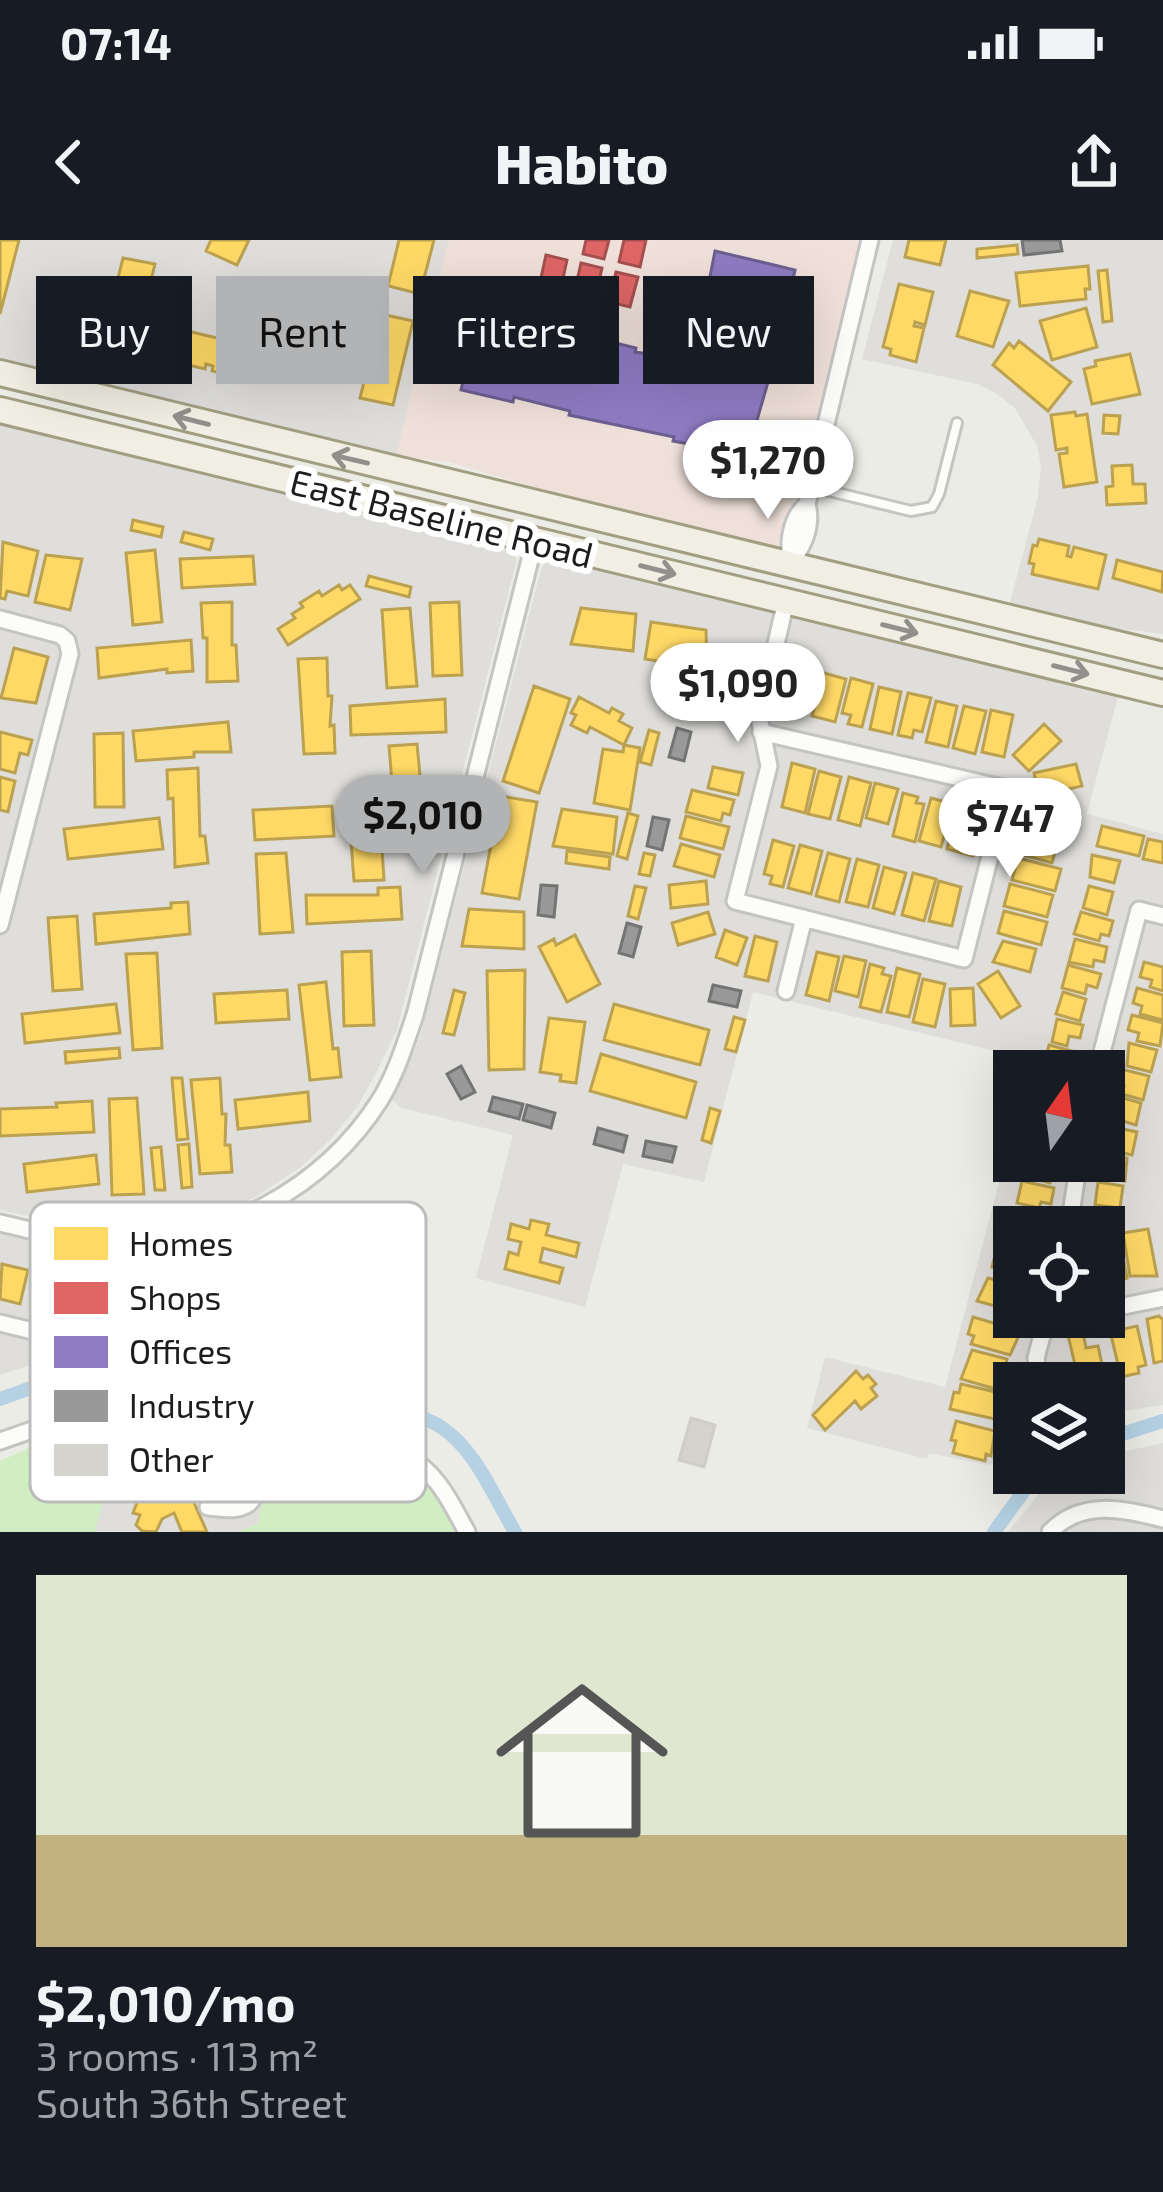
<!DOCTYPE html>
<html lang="en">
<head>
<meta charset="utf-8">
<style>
	:root { --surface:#171b24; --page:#20242c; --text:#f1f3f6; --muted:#9ea1a6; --accent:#b2b3b4 }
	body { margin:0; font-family:"Exo 2",sans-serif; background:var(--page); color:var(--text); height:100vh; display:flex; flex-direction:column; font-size:45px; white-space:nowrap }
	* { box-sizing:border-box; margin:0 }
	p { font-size:39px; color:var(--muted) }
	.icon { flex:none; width:66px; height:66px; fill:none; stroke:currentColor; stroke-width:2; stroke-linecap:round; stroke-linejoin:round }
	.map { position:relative; height:1292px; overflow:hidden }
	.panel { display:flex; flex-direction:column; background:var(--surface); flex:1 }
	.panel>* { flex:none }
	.guide { position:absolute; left:36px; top:36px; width:1092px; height:108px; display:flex; gap:24px }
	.needle { width:78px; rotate:14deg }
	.buttons { position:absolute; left:993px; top:810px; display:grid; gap:24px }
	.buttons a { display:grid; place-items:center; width:132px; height:132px; border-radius:0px; background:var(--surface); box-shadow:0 12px 48px #0002; font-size:60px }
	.price { position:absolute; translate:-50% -102px; padding:0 27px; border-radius:42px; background:#fff; color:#222; font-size:39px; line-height:78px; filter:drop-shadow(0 3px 6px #0008) }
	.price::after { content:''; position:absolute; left:50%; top:72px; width:36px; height:27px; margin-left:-18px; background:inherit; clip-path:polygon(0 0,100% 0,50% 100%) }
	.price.on { background:var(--accent); color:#111 }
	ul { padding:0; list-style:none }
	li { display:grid; align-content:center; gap:24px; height:636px; padding:0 36px }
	li span { display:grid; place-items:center; height:372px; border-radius:0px; color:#555 }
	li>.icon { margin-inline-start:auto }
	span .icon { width:216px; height:216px; fill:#fffc; stroke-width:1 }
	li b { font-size:51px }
	.chip { padding:0 42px; border-radius:0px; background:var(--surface); box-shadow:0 12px 48px #0002; font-size:42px; line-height:108px }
	.chip.on { background:var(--accent); color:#111 }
	.status { display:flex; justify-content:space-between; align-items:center; height:84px; padding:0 60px; background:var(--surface); direction:ltr }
	.status svg { height:33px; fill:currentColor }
	header { display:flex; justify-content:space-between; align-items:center; height:156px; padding:0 36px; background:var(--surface); font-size:54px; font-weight:800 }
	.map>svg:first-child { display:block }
	.residential { fill:#dfdedb; fill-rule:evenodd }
	.commercial { fill:#efe0d9 }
	.grass { fill:#d0eec1 }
	.homes { fill:#ffd966; stroke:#bba150; stroke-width:3 }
	.shops { fill:#e06666; stroke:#a65050; stroke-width:3 }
	.offices { fill:#8e7cc3; stroke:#6c6091; stroke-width:3 }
	.industry { fill:#999; stroke:#747474; stroke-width:3 }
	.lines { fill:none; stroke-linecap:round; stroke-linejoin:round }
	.canal { stroke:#b5d1e3; stroke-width:14 }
	.building { fill:#d5d3ce; stroke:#d0cdc7; stroke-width:3 }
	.service-casing { stroke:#c4c4c2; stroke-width:14 }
	.minor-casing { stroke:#c4c4c2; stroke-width:21 }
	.primary-casing { stroke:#a29e82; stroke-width:30 }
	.service { stroke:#fcfcfb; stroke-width:8 }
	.minor { stroke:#fcfcfb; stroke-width:15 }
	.primary { stroke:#f1eee3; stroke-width:24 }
	.oneway { stroke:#92908a }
	.labels { text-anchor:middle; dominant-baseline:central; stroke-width:12; stroke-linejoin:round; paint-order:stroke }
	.street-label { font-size:36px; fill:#1d1d1d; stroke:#fff }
	.key { fill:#fff; stroke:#bbb; stroke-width:3 }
	.key-label { font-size:33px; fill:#1d1d1d }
</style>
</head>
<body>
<div class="status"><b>07:14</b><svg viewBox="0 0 49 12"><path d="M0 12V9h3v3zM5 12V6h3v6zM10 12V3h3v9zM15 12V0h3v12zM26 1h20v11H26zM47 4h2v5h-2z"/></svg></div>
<header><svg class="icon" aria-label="back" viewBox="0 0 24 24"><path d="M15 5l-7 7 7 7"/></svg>Habito<svg class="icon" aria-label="share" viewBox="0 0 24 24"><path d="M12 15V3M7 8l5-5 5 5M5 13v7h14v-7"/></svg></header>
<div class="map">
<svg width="1163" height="1292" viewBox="0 0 1163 1292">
	<rect width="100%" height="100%" fill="#ecece6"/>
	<path class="residential" d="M0,0H449L396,216L0,120Z
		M893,0H1163V394L1106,387L1009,366L1038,257L1041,226L1037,206L1015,168L997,154L977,144L862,119Z
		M0,185L508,309L517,319L397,790L375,835L357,867L332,898L301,927L256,957L212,976L160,988L96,991L0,970Z
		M553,319L1118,456L1087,574L1163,594V1165L1104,1174V1143H1014V1213L1005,1220L987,1225L929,1213L927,1219L807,1188L825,1117L945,1147L1014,885V921H1104V831H1028L1030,821L1023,818L753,752L704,942L623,924L585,1067L476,1038L513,895L402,868L392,860L420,797L541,329L546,321ZM1014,987H1104V1077H1014Z
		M279,960L305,1006L285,1098L236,1106L125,1093L0,1135V983L63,998L175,1000Z
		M126,1173L282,1194L276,1203L258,1284L237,1292L94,1291Z
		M1163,1203V1292H1008L1055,1234L1104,1233V1216Z"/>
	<path class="commercial" d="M449,0H863L808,223L778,305L771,308L592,264L449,222L396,216Z"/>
	<path class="grass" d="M126,1173L95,1290L97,1292H0V1221C43,1203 78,1176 126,1173Z
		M282,1194C329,1203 399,1204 431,1243C442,1258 451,1276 460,1292H237L258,1284L276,1203Z"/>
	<path class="homes" d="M0,0H19L0,74Z
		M211,0H249L237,25L206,11Z
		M399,0H434L420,54L388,46Z
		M909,0H946L940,25L905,17Z
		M1017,5L1018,14L977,18V9Z
		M123,18L155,24L135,106L103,99Z
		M1088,26L1090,49H1085L1086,59L1020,66L1016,33Z
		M1107,30L1112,81L1103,82L1098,31Z
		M242,39L264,48L262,58L238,52Z
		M899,44L933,52L925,85L915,82L914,86L924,88L916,122L890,115L891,109L883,107Z
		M970,51L1009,61L993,107L957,96Z
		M1086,68L1097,107L1052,120L1040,81Z
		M381,74L413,81L393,165L360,158Z
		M166,86L256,107L248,140L212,131L213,126L206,124L205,129L158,118Z
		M1019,101L1071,142L1048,171L993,125L1009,103L1014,108Z
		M1130,114L1140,154L1092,164L1084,129L1096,126L1095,121Z
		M1075,172L1076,176L1087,174L1097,242L1064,247L1059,214L1067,213V208L1056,210L1051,175Z
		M1104,175L1120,176L1118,194L1103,193Z
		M1132,225L1133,244H1145L1146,263L1107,265L1106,247L1113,246L1112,226Z
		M133,280L163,287L161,297L131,290Z
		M184,292L213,299L210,310L181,302Z
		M1039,299L1069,306L1067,316L1071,317L1074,307L1106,315L1098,349L1032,334L1034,324L1029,323L1033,305L1037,306Z
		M3,302L38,311L28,356L7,351L5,359L0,358Z
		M155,310L162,382L133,385L126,313Z
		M46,315L82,319L70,370L35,362Z
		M253,316L255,344L182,348L180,319Z
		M1117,320L1163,332L1162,352L1113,338Z
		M369,336L411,347L409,357L366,346Z
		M339,345L342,350L350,345L360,359L288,405L278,389L295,378L292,374L303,367L300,363L319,351L322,356Z
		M232,362V405H236L238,441L207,442V398H203L201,363Z
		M459,362L462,435L433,436L430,363Z
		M410,368L417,446L387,448L382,370Z
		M581,368L636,374L633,411L571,404Z
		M651,382L706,390L707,429L645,419Z
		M191,400L193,431L167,433V429L99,438L97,408Z
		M14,408L48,417L36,463L1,458Z
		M327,418L328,456H332L330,486L334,485L335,513L304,514L298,419Z
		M795,425L817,430L807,473L794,470L796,462L787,460Z
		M824,433L846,439L835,482L812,476Z
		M851,438L873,444L862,487L848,484L851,475L842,473Z
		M534,446L570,459L539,553L503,541Z
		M879,447L901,452L892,494L870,489Z
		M908,453L931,458L922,492L914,490L912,498L898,495Z
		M579,457L609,473L612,468L623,474L619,481L632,488L624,505L590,487L587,493L571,485L576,475L571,473Z
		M445,459L446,492L351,495L350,466Z
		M936,461L957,466L948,507L926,502Z
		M964,466L986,471L975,514L953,508Z
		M991,470L1013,475L1004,517L982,512Z
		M228,482L231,512H194V517L136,521L133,491Z
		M1044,484L1061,501L1029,531L1013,515Z
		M649,490L659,493L651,525L640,522Z
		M0,492L32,500L28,515L20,513L15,533L0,529Z
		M123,493L124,567H95L94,494Z
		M417,504L424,577L395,579L389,506Z
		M624,505L640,508L630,570L594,563L603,509L623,512Z
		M792,523L815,529L805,573L782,567Z
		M1076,524L1082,546L1039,556L1034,533Z
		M713,527L743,533L738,555L708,548Z
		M198,528L200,596H205L208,623L175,627L173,558L168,559L167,530Z
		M819,531L841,537L830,579L808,574Z
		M0,537L15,541L8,572L0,570Z
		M849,537L871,543L860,586L838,580Z
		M875,543L898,549L888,584L866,578Z
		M692,550L734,560L730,575L723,573L721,581L686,572Z
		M903,553L918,557L916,563L924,564L915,602L893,596Z
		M500,556L537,562L519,659L482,653Z
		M931,558L953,564L941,607L919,601Z
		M379,560L384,640L354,641L348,562Z
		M1038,565L1078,575L1074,591L1070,590L1068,596L1035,588Z
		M332,566L334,596L255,600L253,570Z
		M958,567L984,574L973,616L947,609Z
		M562,569L617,577L613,614L553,606Z
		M628,573L638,576L627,619L617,616Z
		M686,576L729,587L723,609L680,598Z
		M159,578L163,609L68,619L64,589Z
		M1102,586L1144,596L1139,616L1097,606Z
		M1026,591L1058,600L1052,623L1016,613Z
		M1148,599L1163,602V623L1143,619Z
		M773,600L794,606L783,647L770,644L772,636L764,634Z
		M681,604L720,615L714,637L674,626Z
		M800,605L822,611L811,654L788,648Z
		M567,611L610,617L609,629L566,623Z
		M286,613L293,692L260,694L256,614Z
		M644,613L655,615L650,636L639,634Z
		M828,613L850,619L839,662L816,656Z
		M1092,615L1120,621L1114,643L1090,637Z
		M1018,618L1061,629L1055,651L1012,640Z
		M857,619L879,625L868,667L846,662Z
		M884,627L906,633L894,674L873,668Z
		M913,633L936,639L924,681L902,675Z
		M706,641L708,664L671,668L669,645Z
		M939,641L961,647L952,686L929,681Z
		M1010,644L1053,655L1047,677L1004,666Z
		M635,646L646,648L638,679L628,676Z
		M1089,646L1113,652L1107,675L1083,668Z
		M400,647L402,679L307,684L306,655H378V648Z
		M188,662L190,694L96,704L94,674L171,668V663Z
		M469,669L524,672V709L462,706Z
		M1004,671L1047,682L1041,705L998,693Z
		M708,672L715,694L678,705L672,683Z
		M1081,672L1113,681L1109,696L1101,694L1099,701L1074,694Z
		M77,676L82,749L53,751L48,678Z
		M725,690L747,698L737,725L716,717Z
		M575,695L600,744L567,762L539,707L554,699L556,705Z
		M755,696L777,702L768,741L745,736Z
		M1075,699L1107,707L1104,722L1094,720L1093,727L1069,722Z
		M1003,701L1036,709L1030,732L993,722Z
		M371,711L374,785L344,786L342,712Z
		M817,712L839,717L829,761L806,755Z
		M157,713L162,808L133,810L126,714Z
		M844,716L866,721L858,757L835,751Z
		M1144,722L1163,727V751L1150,747L1152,740L1140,737Z
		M870,724L884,728L882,734L891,736L881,772L860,767Z
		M1068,725L1101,734L1097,748L1087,745L1085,754L1062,748Z
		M897,728L920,734L909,777L887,772Z
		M525,730L524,829L489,830L487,731Z
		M998,731L1020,766L1001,778L978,744Z
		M923,739L945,744L935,787L913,782Z
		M326,742L333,809L338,808L341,837L310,840L299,745Z
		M973,748L975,785L951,786L950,749Z
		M1137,748L1163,755V780L1140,774L1142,766L1133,763Z
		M287,750L289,779L216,783L214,754Z
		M454,750L465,753L454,795L443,793Z
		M1063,752L1086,759L1080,781L1056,774Z
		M116,764L120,793L25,803L22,774Z
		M614,764L709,790L700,825L604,800Z
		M1132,775L1163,783L1160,806L1137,801L1139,793L1128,790Z
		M734,777L745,780L736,812L725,809Z
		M549,778L585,782L576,843L560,841L561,835L540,832Z
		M1057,779L1083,785L1080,798L1069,796L1067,806L1052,802Z
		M1129,803L1157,810L1151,832L1127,826Z
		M1049,805L1072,811L1067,831L1043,828Z
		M119,808L120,818L66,823L65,812Z
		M601,814L696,842L686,878L590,851Z
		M1117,828L1149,836L1143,860L1122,854L1124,846L1113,843Z
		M172,838H182L188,899L177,900Z
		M220,838L222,874H226L225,905H230L232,932L200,934L191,840Z
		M308,852L310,881L238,889L235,860Z
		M1110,854L1141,863L1136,885L1116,879L1117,873L1106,870Z
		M137,858L144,954L112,955L109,859Z
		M92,861L94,892L0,896V869L57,867L56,863Z
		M710,868L720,871L711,903L702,900Z
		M1104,885L1137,892L1132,915L1106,909Z
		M189,904L192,947L182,948L178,905Z
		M161,907L165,950H155L151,908Z
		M96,915L99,944L27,952L24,924Z
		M1104,915L1127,918L1125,941L1097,938L1099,921H1104Z
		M1032,921H1056L1050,943L1024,936Z
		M1022,941L1054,948L1051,964L1041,962L1039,968L1017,963Z
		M1098,942L1123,946L1120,968L1095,965Z
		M1000,973L1048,984L1047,987H1014V1003L999,1000Z
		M531,980L549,984L546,995L579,1003L576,1017L543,1008L540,1022L563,1028L559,1043L505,1029L509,1012L518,1015L521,1002L508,999L511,984L529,989Z
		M1148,989L1157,1036H1130L1123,993Z
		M1119,998L1127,1038L1104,1043V1001Z
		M998,1003L1014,1007V1039L997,1035L998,1028L992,1027Z
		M2,1024L28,1030L20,1064L0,1059Z
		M988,1038L1014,1045V1071L977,1061Z
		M1159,1076L1163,1080V1121L1154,1123L1147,1079Z
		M973,1077L1021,1091L1010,1115L971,1104L974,1096L968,1094Z
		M1123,1084L1124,1089L1137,1086L1146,1125L1138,1127L1139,1133L1121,1137L1109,1087Z
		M1082,1087L1086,1108L1098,1106L1103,1129L1089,1133L1088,1126L1076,1129L1067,1091Z
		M972,1110L1007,1119L999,1150L961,1139Z
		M856,1131L863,1139L868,1135L876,1144L871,1148L877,1156L861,1169L855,1161L825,1190L813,1175Z
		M961,1144L1000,1153L999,1180L950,1169L954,1152L959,1153Z
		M956,1181L995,1191L991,1216L986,1214L985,1221L953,1213L956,1201L951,1200Z
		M151,1246L183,1259L191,1256L207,1292H182L174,1273L162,1279L156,1292L142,1291L136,1285L140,1275L133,1273L140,1255L146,1258Z"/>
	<path class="shops" d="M586,0H609L604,19L583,14Z
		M624,0H646L640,27L619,22Z
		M546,15L567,20L560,52L539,47Z
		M581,23L602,28L595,59L574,54Z
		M616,32L638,37L630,67L609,62Z"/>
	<path class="offices" d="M715,11L795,30L782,87L778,86L764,141L768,142L747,215L673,201L674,197L569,175L570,171L514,157L513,162L461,150L480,70L532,82L531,88L587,101L588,96L636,108L635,112L676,118L679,103L691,105L698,77L702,78Z"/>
	<path class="industry" d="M1022,0H1060L1062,11L1024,15Z
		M677,488L691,492L684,521L669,517Z
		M653,577L669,580L662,610L647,606Z
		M541,645L557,646L554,677L538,675Z
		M627,683L641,687L633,717L619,713Z
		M713,745L741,751L737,767L709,761Z
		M461,826L475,852L461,859L447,834Z
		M493,857L523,864L519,879L489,871Z
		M527,865L555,873L551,888L523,880Z
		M598,888L627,896L623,912L594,904Z
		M646,901L676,907L672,922L643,916Z"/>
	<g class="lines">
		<path class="canal" d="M0,1159C38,1146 75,1130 115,1126C164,1121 404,1161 441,1187C476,1210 494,1257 515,1292
			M1104,1200L1163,1181
			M994,1292L1037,1233"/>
	</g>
	<path class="building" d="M691,1178L715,1185L704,1227L679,1220Z"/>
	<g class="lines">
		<g class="service-casing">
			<path id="service" d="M813,247L911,271L932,267L939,254L957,183"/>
		</g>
		<g class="minor-casing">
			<path id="minor" d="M790,325C803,305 813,288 807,264L870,0
				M790,325C789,303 789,280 807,264
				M0,379L60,395L67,401L70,414L0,685
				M761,492L1007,549L964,719L735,661L769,526L759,477L786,361
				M786,751L804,678
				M1097,831L1139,670L1163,676
				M0,983C39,992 77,1003 117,1003C221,1004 324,948 380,860C396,834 405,804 415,775L535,300
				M1069,987L1079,921
				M1104,1070L1163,1058
				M0,1083L49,1095H164L201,1105L236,1106L285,1098L305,1006L279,960
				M1040,1143L1036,1118L1047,1077
				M0,1201C37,1189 76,1172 115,1167C161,1162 385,1198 420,1225C442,1242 454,1269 467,1292
				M208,1267C221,1268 237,1272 248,1264C261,1255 272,1203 275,1187
				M1050,1292C1081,1259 1124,1269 1163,1279"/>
		</g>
		<g class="primary-casing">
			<path id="primary" d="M0,133L1163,415
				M0,170L1163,453"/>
		</g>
		<use href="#service" class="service"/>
		<use href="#minor" class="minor"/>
		<use href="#primary" class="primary"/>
	</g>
	<defs><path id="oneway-shaft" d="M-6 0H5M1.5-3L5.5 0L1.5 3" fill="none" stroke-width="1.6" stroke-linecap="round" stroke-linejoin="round" transform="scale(3)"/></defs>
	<g class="oneway">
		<use href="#oneway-shaft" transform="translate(191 180) rotate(-166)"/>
		<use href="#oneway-shaft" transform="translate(350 219) rotate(-167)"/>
		<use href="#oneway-shaft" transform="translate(658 330) rotate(14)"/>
		<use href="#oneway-shaft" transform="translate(900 389) rotate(14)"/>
		<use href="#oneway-shaft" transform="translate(1071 430) rotate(14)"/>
	</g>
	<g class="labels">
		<g class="street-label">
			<text transform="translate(442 277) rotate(14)">East Baseline Road</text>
		</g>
	</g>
	<rect x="30" y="962" width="396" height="300" rx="18" class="key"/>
	<rect x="54" y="987" width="54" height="33" fill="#ffd966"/>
	<rect x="54" y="1042" width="54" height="32" fill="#e06666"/>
	<rect x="54" y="1096" width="54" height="32" fill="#8e7cc3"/>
	<rect x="54" y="1150" width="54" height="32" fill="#999"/>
	<rect x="54" y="1204" width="54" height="32" fill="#d5d3ce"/>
	<g class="key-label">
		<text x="129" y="1016">Homes</text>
		<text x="129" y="1070">Shops</text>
		<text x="129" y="1124">Offices</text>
		<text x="129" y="1178">Industry</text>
		<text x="129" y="1232">Other</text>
	</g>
</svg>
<div class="buttons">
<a><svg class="needle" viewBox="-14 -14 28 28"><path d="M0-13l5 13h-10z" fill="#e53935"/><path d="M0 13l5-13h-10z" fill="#9ea1a6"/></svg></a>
<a><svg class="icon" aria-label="locate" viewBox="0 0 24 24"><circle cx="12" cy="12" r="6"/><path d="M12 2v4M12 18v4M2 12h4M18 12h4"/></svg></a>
<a><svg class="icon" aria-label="layers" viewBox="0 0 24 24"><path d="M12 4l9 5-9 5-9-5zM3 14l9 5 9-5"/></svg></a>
</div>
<b class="price" style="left:768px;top:282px">$1,270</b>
<b class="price" style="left:738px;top:505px">$1,090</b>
<b class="price on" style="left:423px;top:637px">$2,010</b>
<b class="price" style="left:1010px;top:640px">$747</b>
<div class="guide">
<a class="chip">Buy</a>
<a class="chip on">Rent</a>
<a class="chip">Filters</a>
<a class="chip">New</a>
</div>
</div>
<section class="panel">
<ul>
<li><span style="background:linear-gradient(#dfe7d0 70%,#c2b280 0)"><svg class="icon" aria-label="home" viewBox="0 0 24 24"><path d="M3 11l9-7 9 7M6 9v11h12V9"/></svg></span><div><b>$2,010/mo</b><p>3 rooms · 113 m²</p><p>South 36th Street</p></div></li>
</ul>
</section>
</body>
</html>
